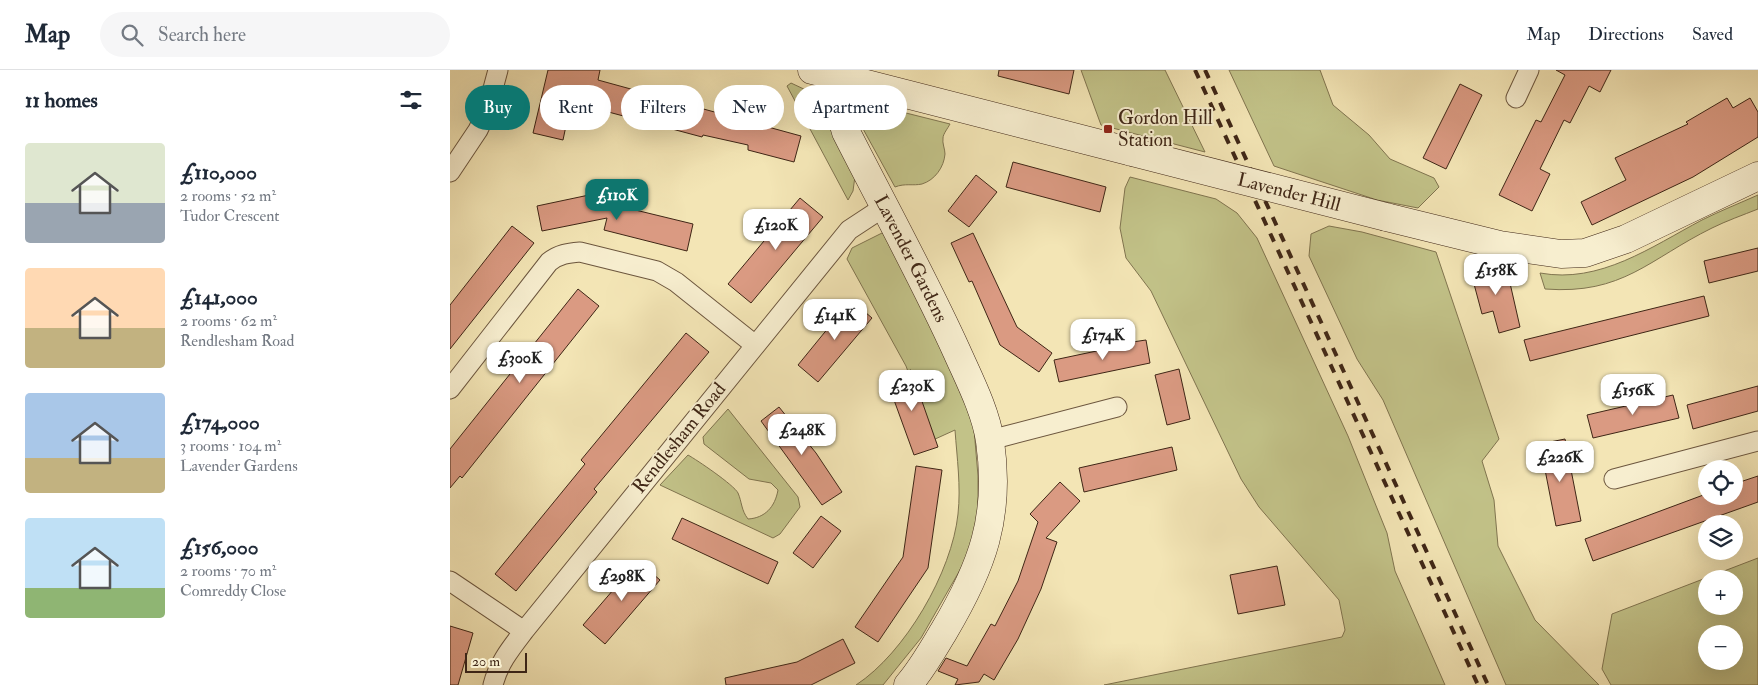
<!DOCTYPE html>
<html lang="en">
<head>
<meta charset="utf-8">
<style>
	:root { --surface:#fff; --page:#f6f6f7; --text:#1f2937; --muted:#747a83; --line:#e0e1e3; --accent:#0f766e }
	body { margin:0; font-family:"IM FELL Double Pica",serif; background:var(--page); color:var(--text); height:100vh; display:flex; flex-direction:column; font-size:19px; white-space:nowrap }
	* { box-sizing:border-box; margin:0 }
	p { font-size:16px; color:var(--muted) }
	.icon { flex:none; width:28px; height:28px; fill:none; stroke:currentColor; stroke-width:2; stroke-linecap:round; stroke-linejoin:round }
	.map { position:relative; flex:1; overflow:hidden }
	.drawer { display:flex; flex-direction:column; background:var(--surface); width:450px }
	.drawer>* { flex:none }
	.banner { position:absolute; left:15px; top:15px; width:475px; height:45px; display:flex; gap:10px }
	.fabs { position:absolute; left:1248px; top:390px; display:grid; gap:10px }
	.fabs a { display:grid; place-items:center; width:45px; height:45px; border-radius:50%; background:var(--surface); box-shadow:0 5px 20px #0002; font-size:25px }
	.scale { position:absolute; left:15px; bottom:12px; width:62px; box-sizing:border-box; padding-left:5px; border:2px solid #3f2616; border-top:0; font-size:14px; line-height:18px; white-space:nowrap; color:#3f2616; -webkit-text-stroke:4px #f7eecf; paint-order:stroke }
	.price { position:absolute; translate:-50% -42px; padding:0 11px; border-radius:10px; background:#fff; color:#222; font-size:16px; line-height:32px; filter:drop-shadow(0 1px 2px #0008) }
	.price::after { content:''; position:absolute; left:50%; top:30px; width:15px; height:11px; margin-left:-8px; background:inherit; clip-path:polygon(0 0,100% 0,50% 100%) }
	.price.on { background:var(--accent); color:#fff }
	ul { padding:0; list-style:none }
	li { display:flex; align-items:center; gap:15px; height:125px; padding:0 25px }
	li span { display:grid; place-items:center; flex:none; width:140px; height:100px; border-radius:5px; color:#555 }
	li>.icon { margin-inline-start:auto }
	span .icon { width:60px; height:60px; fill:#fffc; stroke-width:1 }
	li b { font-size:21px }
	h2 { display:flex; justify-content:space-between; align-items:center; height:60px; padding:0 25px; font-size:21px }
	.chip { padding:0 18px; border-radius:22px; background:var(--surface); box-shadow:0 5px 20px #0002; font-size:18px; line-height:45px }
	.chip.on { background:var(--accent); color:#fff }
	header { display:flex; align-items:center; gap:30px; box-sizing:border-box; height:70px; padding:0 25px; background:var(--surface); border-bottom:1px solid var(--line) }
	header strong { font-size:24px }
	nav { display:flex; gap:28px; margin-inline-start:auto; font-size:18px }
	.search { width:350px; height:45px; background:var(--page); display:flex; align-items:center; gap:12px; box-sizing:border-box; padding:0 18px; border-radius:28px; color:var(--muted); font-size:19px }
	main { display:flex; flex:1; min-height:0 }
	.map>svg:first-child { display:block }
	.green { fill:#c2c288; stroke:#80744f; fill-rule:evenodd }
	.building { fill:#da9a82; stroke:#3f2616 }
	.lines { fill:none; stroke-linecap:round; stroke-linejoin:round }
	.street-casing { stroke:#6c563e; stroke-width:21 }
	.secondary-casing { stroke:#3f2616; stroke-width:29 }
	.street { stroke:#f7eecf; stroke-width:19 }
	.secondary { stroke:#f7eecf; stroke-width:28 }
	.rail { stroke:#3f2616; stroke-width:4; stroke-dasharray:9 9; stroke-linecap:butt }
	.secondary-bridge-casing { stroke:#3f2616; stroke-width:29; stroke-linecap:butt }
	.secondary-bridge { stroke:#f7eecf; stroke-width:28 }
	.poi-dot { fill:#8f2418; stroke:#f7eecf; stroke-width:2 }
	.labels { text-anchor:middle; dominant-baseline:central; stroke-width:4; stroke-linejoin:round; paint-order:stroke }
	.poi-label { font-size:19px; fill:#3f2616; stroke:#f7eecf; text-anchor:start }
	.street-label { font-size:19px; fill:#3f2616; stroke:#f7eecf }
</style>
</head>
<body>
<header>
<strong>Map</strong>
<div class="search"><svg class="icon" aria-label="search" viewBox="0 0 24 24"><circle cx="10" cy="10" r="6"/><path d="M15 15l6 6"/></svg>Search here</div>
<nav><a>Map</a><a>Directions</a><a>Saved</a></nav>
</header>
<main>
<section class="drawer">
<h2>11 homes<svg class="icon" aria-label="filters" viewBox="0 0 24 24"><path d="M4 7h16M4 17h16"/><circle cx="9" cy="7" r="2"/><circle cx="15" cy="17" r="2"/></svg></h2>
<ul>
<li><span style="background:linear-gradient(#dfe7d0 60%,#9aa5b1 0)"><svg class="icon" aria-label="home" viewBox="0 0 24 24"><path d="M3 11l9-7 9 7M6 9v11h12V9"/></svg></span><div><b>£110,000</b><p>2 rooms · 52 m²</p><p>Tudor Crescent</p></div></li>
<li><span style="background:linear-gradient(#ffd9b3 60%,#c2b280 0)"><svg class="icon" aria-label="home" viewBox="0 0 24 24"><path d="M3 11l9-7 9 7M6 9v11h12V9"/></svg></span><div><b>£141,000</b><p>2 rooms · 62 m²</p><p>Rendlesham Road</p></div></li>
<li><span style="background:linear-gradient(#a9c7e8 65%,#c2b280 0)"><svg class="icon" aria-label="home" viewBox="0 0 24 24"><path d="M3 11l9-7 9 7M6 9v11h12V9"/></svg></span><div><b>£174,000</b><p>3 rooms · 104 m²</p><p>Lavender Gardens</p></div></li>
<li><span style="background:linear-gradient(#bfe0f5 70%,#8fb573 0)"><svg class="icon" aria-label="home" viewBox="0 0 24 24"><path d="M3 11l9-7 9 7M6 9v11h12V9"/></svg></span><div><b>£156,000</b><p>2 rooms · 70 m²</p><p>Comreddy Close</p></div></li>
</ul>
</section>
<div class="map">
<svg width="1308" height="615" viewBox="0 0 1308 615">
	<rect width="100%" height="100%" fill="#f3e5b5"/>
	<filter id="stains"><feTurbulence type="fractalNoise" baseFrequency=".004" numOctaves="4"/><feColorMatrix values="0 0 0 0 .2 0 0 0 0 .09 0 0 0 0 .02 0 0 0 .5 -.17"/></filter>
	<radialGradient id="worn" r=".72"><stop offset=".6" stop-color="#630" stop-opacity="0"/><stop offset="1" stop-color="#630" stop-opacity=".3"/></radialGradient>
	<path class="green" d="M631,0H715L755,82L651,55Z
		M779,0H870L883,35L919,65L940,89L984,108L989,117L968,138L927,130L824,96Z
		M341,13L358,21L376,43L405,106L403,121L398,130L337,16Z
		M424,35L500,54C498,58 493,64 493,68C492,73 495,79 495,84C494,97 485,110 472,114C463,116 455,113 445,117L412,57L413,43Z
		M680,107L766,129L787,143L807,168L898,366L937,463L945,501L995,615H654L892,567L895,560L889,530L809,437L791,409L701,221L676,188L670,158L675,118Z
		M1308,125V139C1293,145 1276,151 1262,158C1199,189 1173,225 1095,219L1090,203C1150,214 1201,177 1252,150C1270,141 1290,133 1308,125Z
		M879,156L912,162L986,182L1049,369L1032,391L1044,430L1048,476L1085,550L1149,615H1056L933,330L907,289L859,186L861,164Z
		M432,163L440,167L506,307L524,359L528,406V444L525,466L514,493L471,568L433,615H406C455,583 502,502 508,444C511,416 507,388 505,360L483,370L456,296L397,189L402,178Z
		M278,339L348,427L350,437L330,464L323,468L210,415L238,385C247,390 284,415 288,423C292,432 291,440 298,449C315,448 325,437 328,420L321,413L299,409L254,374L253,367Z
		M1308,488V615H1161L1152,599L1162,544ZM1256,509H1284V536H1256ZM1256,564H1284V591H1256Z"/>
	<path class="building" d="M98,0H150L148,10L279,46L287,17L304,21L296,51L351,66L344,92L298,80V75L253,65L252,67L121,32L113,70L83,63Z
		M549,0H624L619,24L548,6Z
		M1106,0H1161L1150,22L1139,16L1120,53L1114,50L1090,99L1100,104L1082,141L1049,125L1086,50L1091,52L1115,5Z
		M1010,14L1032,25L996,99L973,88Z
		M1277,28L1283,38L1300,28L1308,42V67L1243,107L1142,155L1131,132L1176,110L1165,88L1238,54L1236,52Z
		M563,92L656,117L650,142L556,117Z
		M526,105L547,122L519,157L498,141Z
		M139,125L140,129L243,154L237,181L154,160L157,148L92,161L87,136Z
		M350,128L373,147L301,233L278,214Z
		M62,156L84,173L0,279V235Z
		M523,163L567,257L602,283L589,302L550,275L522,211L519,212L501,173Z
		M1308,178V201L1259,213L1254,191Z
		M1035,195L1057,200L1070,257L1049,263L1043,241L1032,244L1020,199Z
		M128,219L149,236L12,408L10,406L0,418V379Z
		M1254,226L1259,246L1080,291L1074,270Z
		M401,230L422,248L368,312L348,295Z
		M236,263L259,282L144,419L147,422L66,521L45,504L135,394L131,390Z
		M696,270L700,293L609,312L604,290L656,279L655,276Z
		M729,299L740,349L717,355L705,305Z
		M461,300L488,377L464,385L436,308Z
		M1308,316V341L1243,359L1237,335Z
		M1223,325L1229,348L1143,368L1137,345Z
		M329,337L366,383L392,422L372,435L311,351Z
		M1115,369L1131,451L1106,456L1090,374Z
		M722,377L727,400L634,422L629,398Z
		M466,396L492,400L478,498L428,572L405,557L453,487Z
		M1308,406V432L1143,491L1135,469L1256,424V426H1284V414Z
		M610,412L630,431L596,468L607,472L591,519L568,569L544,610L534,604L529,612L505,615L508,609L488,601L496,588L517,596L541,554L545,556L568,511L588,452L580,444Z
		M371,446L391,461L363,498L343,483Z
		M232,448L328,492L318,514L222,469Z
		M188,491L210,510L155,574L133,555Z
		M827,496L835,535L788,544L780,505Z
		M0,556L23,563L8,615H0Z
		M393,569L405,593L361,615H276L275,608L347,592Z"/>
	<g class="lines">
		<g class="street-casing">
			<path id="street" d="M1066,28L1079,0
				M0,102L28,60L37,41L48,0
				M0,319L99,192C109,184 118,183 130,182L207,201L226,212L305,275
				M540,370L667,337
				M1164,409L1308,371
				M0,511L74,561
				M43,615C48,594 61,578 74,561L399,160L434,137"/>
		</g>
		<g class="secondary-casing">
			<g id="secondary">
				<path d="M362,0L682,82"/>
				<path id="s1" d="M395,8L389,38L396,62C433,135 473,207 507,282C519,309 536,342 540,371C551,447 532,497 494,561C483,579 472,599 458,615"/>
				<path d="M936,147L1050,175L1111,184L1135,183L1176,169L1308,106"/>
			</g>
		</g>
		<use href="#street" class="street"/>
		<use href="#secondary" class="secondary"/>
		<path class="rail" d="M745,0L1028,615
			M755,0L1038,615"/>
		<g class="secondary-bridge-casing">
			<g id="secondary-bridge">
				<path id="s2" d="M682,82L936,147"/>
			</g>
		</g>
		<use href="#secondary-bridge" class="secondary-bridge"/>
	</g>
	<rect class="poi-dot" x="653" y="54" width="10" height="10" rx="2.5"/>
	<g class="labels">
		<g class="poi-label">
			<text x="668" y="48">Gordon Hill<tspan x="668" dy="22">Station</tspan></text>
		</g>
		<g class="street-label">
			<text stroke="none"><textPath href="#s2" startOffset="162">Lavender Hill</textPath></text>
			<text stroke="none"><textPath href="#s1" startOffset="198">Lavender Gardens</textPath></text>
			<text transform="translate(229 368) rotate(-51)">Rendlesham Road</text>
		</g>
	</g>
	<rect width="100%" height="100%" filter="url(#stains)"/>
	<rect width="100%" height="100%" fill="url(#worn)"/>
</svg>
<div class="fabs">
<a><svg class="icon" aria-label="locate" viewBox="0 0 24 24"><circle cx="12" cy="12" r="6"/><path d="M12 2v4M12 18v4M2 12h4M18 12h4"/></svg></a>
<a><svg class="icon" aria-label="layers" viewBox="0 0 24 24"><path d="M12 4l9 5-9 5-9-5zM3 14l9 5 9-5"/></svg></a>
<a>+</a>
<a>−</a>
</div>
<div class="scale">20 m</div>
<b class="price on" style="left:167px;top:151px">£110K</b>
<b class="price" style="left:326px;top:181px">£120K</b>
<b class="price" style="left:1046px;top:226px">£158K</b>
<b class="price" style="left:385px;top:271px">£141K</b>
<b class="price" style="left:653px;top:291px">£174K</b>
<b class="price" style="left:70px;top:314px">£300K</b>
<b class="price" style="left:462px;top:342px">£230K</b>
<b class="price" style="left:1183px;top:346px">£156K</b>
<b class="price" style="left:352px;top:386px">£248K</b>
<b class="price" style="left:1110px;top:413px">£226K</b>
<b class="price" style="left:172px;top:532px">£298K</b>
<div class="banner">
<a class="chip on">Buy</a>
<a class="chip">Rent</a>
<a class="chip">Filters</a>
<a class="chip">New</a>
<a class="chip">Apartment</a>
</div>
</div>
</main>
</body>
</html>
